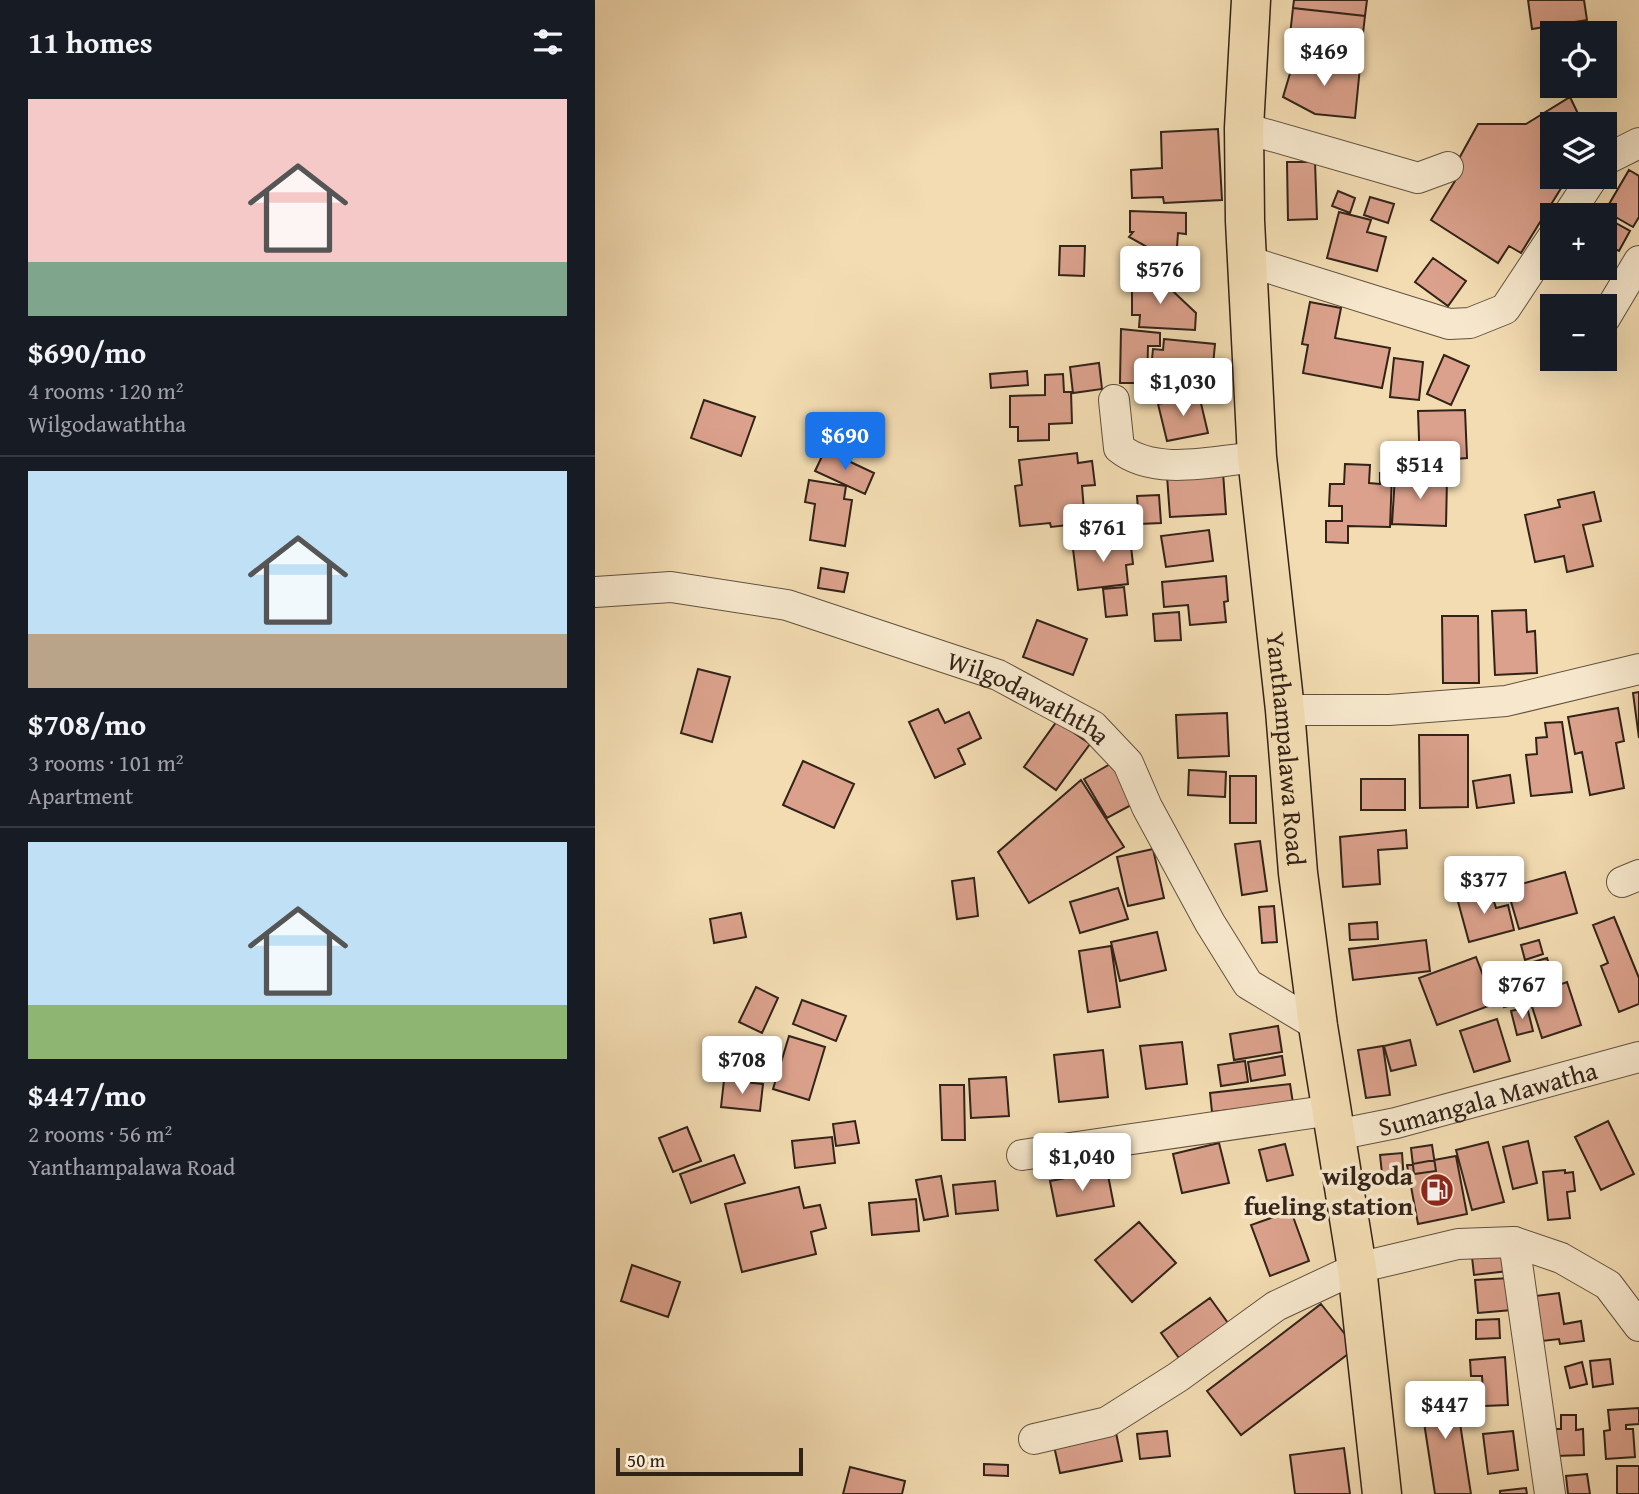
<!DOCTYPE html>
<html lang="en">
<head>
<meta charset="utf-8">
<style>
	:root { --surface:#171b24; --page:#242831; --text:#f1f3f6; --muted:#9ea1a6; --line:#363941; --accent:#1a73e8 }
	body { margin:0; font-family:"Gentium Book Plus",serif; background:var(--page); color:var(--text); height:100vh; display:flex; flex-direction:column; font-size:26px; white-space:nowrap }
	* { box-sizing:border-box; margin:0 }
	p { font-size:23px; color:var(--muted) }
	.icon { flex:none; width:38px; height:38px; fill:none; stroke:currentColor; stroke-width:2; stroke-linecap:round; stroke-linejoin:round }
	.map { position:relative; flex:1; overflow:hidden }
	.sheet { display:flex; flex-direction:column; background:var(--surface); width:595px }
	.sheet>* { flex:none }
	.fabs { position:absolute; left:945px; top:21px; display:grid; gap:14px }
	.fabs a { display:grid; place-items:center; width:77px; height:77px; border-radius:0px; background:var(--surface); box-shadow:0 7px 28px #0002; font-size:35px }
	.scale { position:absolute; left:21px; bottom:18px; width:187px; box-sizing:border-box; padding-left:7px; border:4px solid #322319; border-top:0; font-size:19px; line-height:24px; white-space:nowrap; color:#322319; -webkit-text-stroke:5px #f7e8cd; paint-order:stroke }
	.price { position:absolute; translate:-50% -60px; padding:0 16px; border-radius:7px; background:#fff; color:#222; font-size:23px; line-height:46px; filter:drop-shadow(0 2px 4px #0008) }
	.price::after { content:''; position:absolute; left:50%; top:42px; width:21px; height:16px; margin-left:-10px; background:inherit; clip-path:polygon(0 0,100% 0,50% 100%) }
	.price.on { background:var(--accent); color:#fff }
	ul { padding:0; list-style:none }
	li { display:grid; align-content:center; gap:14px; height:371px; padding:0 28px }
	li+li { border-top:2px solid var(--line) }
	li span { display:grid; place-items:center; height:217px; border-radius:0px; color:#555 }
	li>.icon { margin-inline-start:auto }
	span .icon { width:126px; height:126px; fill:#fffc; stroke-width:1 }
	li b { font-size:30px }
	h2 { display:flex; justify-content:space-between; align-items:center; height:84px; padding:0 28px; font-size:30px }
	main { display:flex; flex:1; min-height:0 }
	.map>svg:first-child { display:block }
	.building { fill:#dba18c; stroke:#322319; stroke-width:2 }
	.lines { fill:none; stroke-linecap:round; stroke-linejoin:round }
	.minor-casing { stroke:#62513f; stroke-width:32 }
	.major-casing { stroke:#322319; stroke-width:41 }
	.minor { stroke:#f7e8cd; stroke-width:30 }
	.major { stroke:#f3dcb2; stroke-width:38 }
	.labels { text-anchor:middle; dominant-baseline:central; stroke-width:7; stroke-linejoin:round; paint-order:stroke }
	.street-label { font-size:26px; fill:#322319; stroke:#f7e8cd }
	.poi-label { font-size:26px; font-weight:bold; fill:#322319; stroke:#f7e8cd; text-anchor:end }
</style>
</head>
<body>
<main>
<section class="sheet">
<h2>11 homes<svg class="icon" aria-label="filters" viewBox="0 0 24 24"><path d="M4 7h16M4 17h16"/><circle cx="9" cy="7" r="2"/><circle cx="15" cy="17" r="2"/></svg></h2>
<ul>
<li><span style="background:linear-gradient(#f6c9c9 75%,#7fa58c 0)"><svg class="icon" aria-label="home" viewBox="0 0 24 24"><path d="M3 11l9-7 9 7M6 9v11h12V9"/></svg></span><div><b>$690/mo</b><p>4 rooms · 120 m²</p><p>Wilgodawaththa</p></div></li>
<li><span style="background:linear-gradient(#bfe0f5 75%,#b9a48a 0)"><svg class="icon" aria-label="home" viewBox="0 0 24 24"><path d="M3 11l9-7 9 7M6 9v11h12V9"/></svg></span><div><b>$708/mo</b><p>3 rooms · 101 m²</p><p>Apartment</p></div></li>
<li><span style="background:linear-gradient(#bfe0f5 75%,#8fb573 0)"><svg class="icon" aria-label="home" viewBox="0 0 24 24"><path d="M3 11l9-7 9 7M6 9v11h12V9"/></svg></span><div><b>$447/mo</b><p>2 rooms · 56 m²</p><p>Yanthampalawa Road</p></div></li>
</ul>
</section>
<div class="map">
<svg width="1044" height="1494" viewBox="0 0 1044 1494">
	<rect width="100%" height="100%" fill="#f3dcb2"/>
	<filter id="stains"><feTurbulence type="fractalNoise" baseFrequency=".00286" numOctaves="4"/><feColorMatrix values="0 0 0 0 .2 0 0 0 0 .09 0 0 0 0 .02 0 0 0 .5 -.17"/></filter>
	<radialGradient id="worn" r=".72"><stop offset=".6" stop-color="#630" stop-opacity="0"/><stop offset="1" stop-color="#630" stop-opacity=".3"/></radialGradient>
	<path class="building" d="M699,0H772L770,16L698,8Z
		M933,0H989L992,20L937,29Z
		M698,8L770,16L767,42L695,35Z
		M695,35L767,42L765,67L693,59Z
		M699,60L765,67L760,118L720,114L688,97Z
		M975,97L988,124H957V177H973L926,253L914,246L903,263L836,220L860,181L861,164L883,124H931Z
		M623,129L627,200L569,203L568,197L537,198L536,170L567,168L566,132Z
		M692,162H720L722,219L693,220Z
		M1034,170L1044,176V217L1038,227L1010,211Z
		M743,191L760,198L755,213L737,206Z
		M775,197L799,204L793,223L769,215Z
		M535,211L591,213V234L583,233L581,261L562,260L563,253L534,237L538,232H535Z
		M744,212L776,220L772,232L791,237L782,271L732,258Z
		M1010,217L1035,231L1024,251L1010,243Z
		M465,246H490L489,276L464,275Z
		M838,258L871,281L853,306L820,282Z
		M537,279H565L601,313L600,330L544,327L545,315H537Z
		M715,302L746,308L740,338L795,348L787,388L708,373L713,345L707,344Z
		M526,329L565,333V346H553L552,383H525Z
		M569,339L620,344L616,386L555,380L558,349L568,350Z
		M849,355L874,366L856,405L832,394Z
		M799,358L828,362L824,400L795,397Z
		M504,363L507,389L478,393L475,367Z
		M432,371L433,385L396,388L395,374Z
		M468,374L469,392H476L477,423L454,424V440L423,441V427H415V396L450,395V375Z
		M604,395L613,433L572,441L563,404Z
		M109,400L160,417L146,456L96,438Z
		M870,410L872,458L847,460L848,465L825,466L823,411Z
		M230,450L279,473L270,494L220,471Z
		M482,453L483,463L497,461L500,485L487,486L490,523L456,527L455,523L425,526L420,486L427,485L424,460Z
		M750,464L775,465L774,483L785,484V473L797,474L795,527L753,526V543L731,542V521H747V506H734L735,484H749Z
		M628,472L631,514L575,517L572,476Z
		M800,476L852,479L851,526L797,524Z
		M214,480L251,486L249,499L257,500L250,546L215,540L220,504L210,502Z
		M999,492L1006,521L988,525L998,566L972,572L969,556L940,562L930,515L965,507L963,500Z
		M564,495L566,523L544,524L542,496Z
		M614,530L618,561L571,567L566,536Z
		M535,538L538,564L531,565L533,584L483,590L478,549L504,547V541Z
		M226,568L253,573L249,592L223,588Z
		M631,576L633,601L629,602L631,622L595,625L593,605L569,607L567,582Z
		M529,587L532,615L511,617L508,589Z
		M931,610L932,632L940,631L942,673L900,675L897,611Z
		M584,612L586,640L560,641L558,614Z
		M847,616H883L884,683H848Z
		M442,620L492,639L478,675L428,657Z
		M103,669L135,677L117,742L86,733Z
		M1044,692V738L1038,693Z
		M1023,708L1029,741L1021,743L1029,788L995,795L987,752L980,754L973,717Z
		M343,709L350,723L374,712L386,738L363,749L370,764L340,778L314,722Z
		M632,713L634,756L583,758L581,715Z
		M462,721L495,744L461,790L429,767Z
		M967,722L977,792L936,796L931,755L942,754L941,738L952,737L950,723Z
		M824,735H873V807L825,808Z
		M208,761L259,784L239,828L188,805Z
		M517,763L540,803L512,818L489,779Z
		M594,770L631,772L630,797L593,795Z
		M915,775L919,803L882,808L878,781Z
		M635,776H661V823H635Z
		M766,779H810V810H766Z
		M486,780L529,847L434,903L403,852Z
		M811,830L812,848L783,850L785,884L748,887L745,837Z
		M665,841L672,891L647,895L640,844Z
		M558,849L569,898L533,906L522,857Z
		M970,872L982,913L924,929L912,888Z
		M379,878L383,916L362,919L357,881Z
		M523,888L533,919L485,933L475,902Z
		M895,889L901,908L913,905L919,930L874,942L862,898Z
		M679,906L682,942L667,943L664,907Z
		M146,913L151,937L119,943L115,919Z
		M1019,917L1044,978V1004L1024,1012L1006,966L1013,963L998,925Z
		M782,922L783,939L755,940L754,924Z
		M562,932L571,970L525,981L516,942Z
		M831,940L835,971L758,980L754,949Z
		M944,940L948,954L930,960L926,945Z
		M516,946L525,1007L493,1012L484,951Z
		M881,957L899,1004L842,1025L824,978Z
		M952,958L961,986L972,982L986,1025L947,1038L924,966Z
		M917,981L922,1004L909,1007L903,984Z
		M161,987L183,998L167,1033L144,1022Z
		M207,1000L251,1016L241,1041L198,1024Z
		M932,1007L938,1031L922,1035L916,1011Z
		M902,1019L915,1061L879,1072L865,1031Z
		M683,1026L687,1052L639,1060L635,1034Z
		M194,1036L230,1047L214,1100L178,1089Z
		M815,1040L821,1065L796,1071L789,1046Z
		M587,1042L592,1084L551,1089L545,1046Z
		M788,1046L795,1095L771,1098L763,1050Z
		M508,1050L513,1097L464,1102L459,1055Z
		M687,1056L690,1075L656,1081L653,1062Z
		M650,1061L653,1082L626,1086L623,1065Z
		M411,1077L414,1116L376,1118L374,1079Z
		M129,1080L168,1084L165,1111L126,1107Z
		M695,1084L698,1103L617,1112L615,1093Z
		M345,1085H369L370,1140H347Z
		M260,1121L264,1143L241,1146L238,1124Z
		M1013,1121L1039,1174L1006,1190L980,1137Z
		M92,1127L106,1161L78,1172L64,1138Z
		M237,1137L240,1163L200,1168L197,1141Z
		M933,1141L942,1183L918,1189L908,1147Z
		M893,1142L909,1202L877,1210L861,1150Z
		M624,1143L634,1183L587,1193L578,1154Z
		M690,1144L698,1175L672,1181L664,1150Z
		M837,1145L841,1171L819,1174L816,1148Z
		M807,1153L809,1181L788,1183L785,1155Z
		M139,1155L150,1183L96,1203L85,1174Z
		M861,1156L872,1214L823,1224L812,1165Z
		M512,1170L519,1206L462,1216L455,1181Z
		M970,1170V1173L978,1172L980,1191L972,1192L975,1218L953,1220L948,1172Z
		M346,1176L353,1216L329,1220L321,1180Z
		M400,1181L403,1210L361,1214L358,1185Z
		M204,1187L209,1208L225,1205L231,1228L216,1232L221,1254L147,1272L130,1204Z
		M321,1199L324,1231L277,1235L274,1203Z
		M696,1211L714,1261L675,1276L656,1225Z
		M544,1222L581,1263L537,1302L500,1260Z
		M911,1253L913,1271L879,1275L877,1257Z
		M37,1265L85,1282L73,1317L26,1301Z
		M915,1278L917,1310L883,1313L880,1280Z
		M964,1293L969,1324L986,1321L989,1341L965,1344L964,1339L947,1341L940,1296Z
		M615,1298L633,1323L584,1358L566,1333Z
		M726,1304L761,1348L646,1435L612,1391Z
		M904,1319L905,1338L881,1339V1320Z
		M910,1357L913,1405L889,1406L887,1376H876L875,1360Z
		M1015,1359L1018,1384L998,1387L995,1361Z
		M987,1362L992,1384L975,1388L970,1367Z
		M859,1385L876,1494H840L824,1390Z
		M1044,1408V1424L1031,1425V1429H1038L1040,1457L1011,1459L1009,1431L1015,1430L1013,1410Z
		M966,1415H981V1430L988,1429L989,1455L961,1456V1429H966Z
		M572,1431L575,1456L545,1459L542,1434Z
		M918,1431L923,1470L893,1474L888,1434Z
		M521,1433L527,1461L465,1473L459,1446Z
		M749,1448L755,1494H700L695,1455Z
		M389,1464L413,1465V1476L389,1475Z
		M1022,1466H1044V1494H1022Z
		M255,1467L310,1481L307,1494H248Z
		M992,1474L995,1494H973L971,1476Z
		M931,1488L932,1494H905V1491Z"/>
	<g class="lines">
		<g class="minor-casing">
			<g id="minor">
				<path d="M649,128L823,178L853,167"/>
				<path d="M1010,160L1044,143"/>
				<path d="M973,215L998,177"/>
				<path d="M652,261L854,324L875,323L910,309L957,238"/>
				<path d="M1010,318L1044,261"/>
				<path d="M519,400L524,448C560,477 619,461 662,457"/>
				<path id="s1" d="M0,592L76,587L192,605L403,675L498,726L533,763L552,807L615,923L653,984L723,1026"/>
				<path d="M690,710H794L911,701L1044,669"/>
				<path d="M1027,882L1044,875"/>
				<path id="s2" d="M741,1135L801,1123L1044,1057"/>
				<path d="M427,1155L737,1110"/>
				<path d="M919,1242L955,1494"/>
				<path d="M439,1439L512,1422L583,1377L681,1306L762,1268L863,1244L919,1242L966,1258L1013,1285L1044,1326"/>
			</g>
		</g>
		<g class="major-casing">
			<g id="major">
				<path id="s3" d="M656,0L649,128L650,221L662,457L690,710L703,873L723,1026L762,1268L787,1494"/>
			</g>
		</g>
		<use href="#minor" class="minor"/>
		<use href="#major" class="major"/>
	</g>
	<defs>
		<g id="fuel-disc" transform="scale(1.75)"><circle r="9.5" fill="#8f2418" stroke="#f7e8cd"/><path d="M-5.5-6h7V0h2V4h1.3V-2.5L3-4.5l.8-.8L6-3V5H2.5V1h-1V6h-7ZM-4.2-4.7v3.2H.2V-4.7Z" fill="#fff"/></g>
	</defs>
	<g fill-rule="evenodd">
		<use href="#fuel-disc" x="842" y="1190"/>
	</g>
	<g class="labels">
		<g class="street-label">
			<text stroke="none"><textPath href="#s1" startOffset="453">Wilgodawaththa</textPath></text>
			<text stroke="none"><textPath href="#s3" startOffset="751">Yanthampalawa Road</textPath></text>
			<text stroke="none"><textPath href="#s2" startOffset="156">Sumangala Mawatha</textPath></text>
		</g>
		<g class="poi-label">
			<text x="818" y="1175">wilgoda<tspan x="818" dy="30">fueling station</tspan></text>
		</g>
	</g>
	<rect width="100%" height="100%" filter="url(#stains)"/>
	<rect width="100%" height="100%" fill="url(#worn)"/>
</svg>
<div class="fabs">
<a><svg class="icon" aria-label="locate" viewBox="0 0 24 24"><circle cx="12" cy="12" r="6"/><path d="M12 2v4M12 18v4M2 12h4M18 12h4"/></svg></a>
<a><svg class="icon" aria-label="layers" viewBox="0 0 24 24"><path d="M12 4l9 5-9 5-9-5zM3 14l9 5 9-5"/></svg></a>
<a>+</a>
<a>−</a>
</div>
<div class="scale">50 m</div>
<b class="price" style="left:729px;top:88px">$469</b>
<b class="price" style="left:565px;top:306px">$576</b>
<b class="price" style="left:588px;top:418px">$1,030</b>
<b class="price on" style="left:250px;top:472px">$690</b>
<b class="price" style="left:825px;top:501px">$514</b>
<b class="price" style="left:508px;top:564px">$761</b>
<b class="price" style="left:889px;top:916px">$377</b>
<b class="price" style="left:927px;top:1021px">$767</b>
<b class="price" style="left:147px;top:1096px">$708</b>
<b class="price" style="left:487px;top:1193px">$1,040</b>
<b class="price" style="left:850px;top:1441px">$447</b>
</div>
</main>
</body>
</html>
